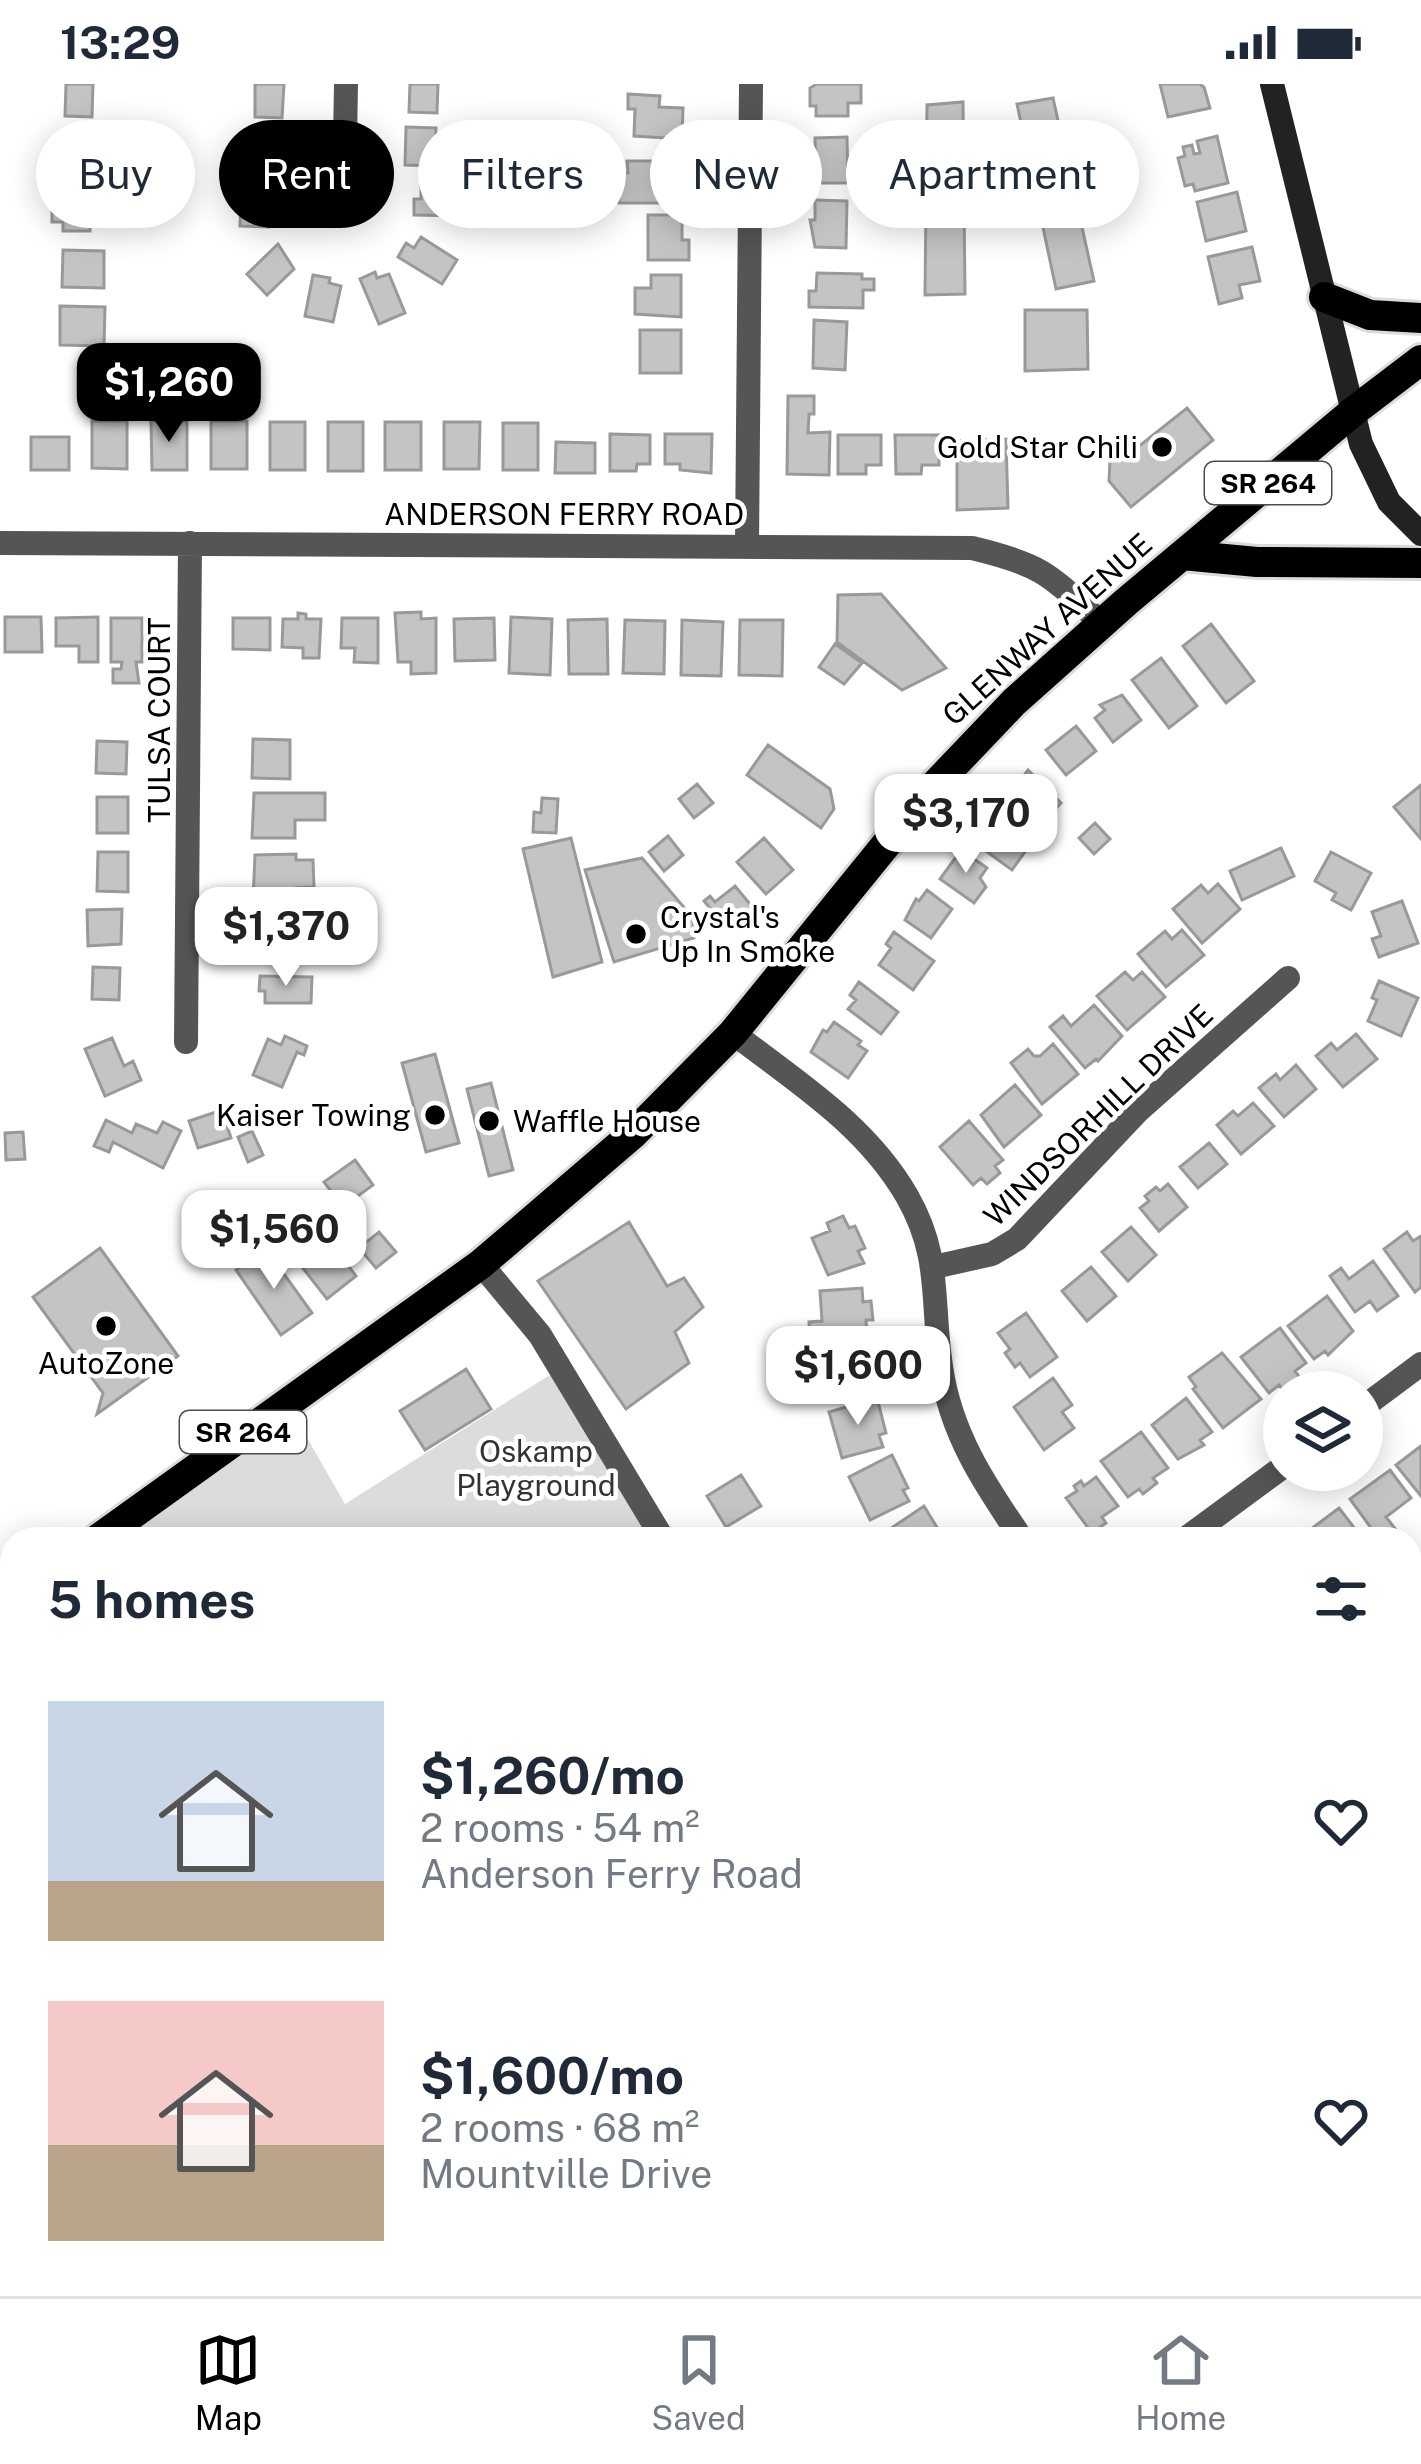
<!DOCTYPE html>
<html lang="en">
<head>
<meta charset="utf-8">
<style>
	:root { --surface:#fff; --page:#f6f6f7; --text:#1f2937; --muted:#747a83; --line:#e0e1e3; --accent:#000 }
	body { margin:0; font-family:"Public Sans",sans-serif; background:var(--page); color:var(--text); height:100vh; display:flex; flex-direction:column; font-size:45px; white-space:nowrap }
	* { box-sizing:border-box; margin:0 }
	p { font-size:39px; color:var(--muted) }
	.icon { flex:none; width:66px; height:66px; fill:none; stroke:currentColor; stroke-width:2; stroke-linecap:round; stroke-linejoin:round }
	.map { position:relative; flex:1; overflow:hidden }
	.drawer { position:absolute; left:0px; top:1443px; width:1422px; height:771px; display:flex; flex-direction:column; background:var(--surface); border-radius:36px 36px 0 0; box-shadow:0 6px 30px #0003 }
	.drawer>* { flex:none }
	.guide { position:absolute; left:36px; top:36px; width:1350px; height:108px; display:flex; gap:24px }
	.controls { position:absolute; left:1263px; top:1287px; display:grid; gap:24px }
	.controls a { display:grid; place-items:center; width:120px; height:120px; border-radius:50%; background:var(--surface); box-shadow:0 6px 30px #0003; font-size:60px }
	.price { position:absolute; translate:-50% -102px; padding:0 27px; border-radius:24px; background:#fff; color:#222; font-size:39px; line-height:78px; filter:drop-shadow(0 3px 6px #0008) }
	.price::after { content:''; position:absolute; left:50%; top:72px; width:36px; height:27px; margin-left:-18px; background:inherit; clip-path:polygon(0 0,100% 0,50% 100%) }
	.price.selected { background:var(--accent); color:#fff }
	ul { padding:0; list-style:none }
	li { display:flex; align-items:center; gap:36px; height:300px; padding:0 48px }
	li span { display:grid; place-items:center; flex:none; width:336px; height:240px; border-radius:0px; color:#555 }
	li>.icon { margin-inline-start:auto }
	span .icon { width:144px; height:144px; fill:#fffc; stroke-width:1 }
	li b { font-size:51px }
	h2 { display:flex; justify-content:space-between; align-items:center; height:144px; padding:0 48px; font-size:51px }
	.pill { padding:0 42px; border-radius:54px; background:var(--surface); box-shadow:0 6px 30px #0003; font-size:42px; line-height:108px }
	.pill.selected { background:var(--accent); color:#fff }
	.status { display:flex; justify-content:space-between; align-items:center; height:84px; padding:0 60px; background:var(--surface); direction:ltr }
	.status svg { height:33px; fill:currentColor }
	.tab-bar { display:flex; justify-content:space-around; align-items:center; height:168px; border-top:3px solid var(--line); background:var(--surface); font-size:33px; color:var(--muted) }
	.tab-bar a { display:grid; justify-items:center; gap:6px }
	.tab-bar .selected { color:var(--accent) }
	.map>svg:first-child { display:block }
	.green { fill:#dcdcdc }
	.building { fill:#c4c4c4; stroke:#999; stroke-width:3 }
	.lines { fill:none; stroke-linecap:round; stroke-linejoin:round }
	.primary-casing { stroke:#dbdbdb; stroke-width:36 }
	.street { stroke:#555; stroke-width:24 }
	.secondary { stroke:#222; stroke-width:24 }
	.primary { stroke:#000; stroke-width:30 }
	.poi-dot { fill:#000; stroke:#fff; stroke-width:4.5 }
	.labels { text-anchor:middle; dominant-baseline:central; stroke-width:9; stroke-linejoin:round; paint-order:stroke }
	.shield { fill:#fff; stroke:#4c4c4c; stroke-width:3 }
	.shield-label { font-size:27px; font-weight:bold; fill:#000 }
	.poi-label { font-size:30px; fill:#000; stroke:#fff; text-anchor:end }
	.street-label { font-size:30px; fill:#000; stroke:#fff }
	.park-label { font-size:30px; fill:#333; stroke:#fff }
</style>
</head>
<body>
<div class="status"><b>13:29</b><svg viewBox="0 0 49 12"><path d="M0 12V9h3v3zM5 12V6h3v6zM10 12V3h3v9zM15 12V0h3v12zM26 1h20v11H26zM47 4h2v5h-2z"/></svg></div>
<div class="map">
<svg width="1421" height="2212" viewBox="0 0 1421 2212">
	<rect width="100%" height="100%" fill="#fff"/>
	<path class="green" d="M561,1284L663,1455H98L286,1317L345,1420Z
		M12,1518V2032L0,2013V1527Z
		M19,2202H1128L1135,2212H19Z"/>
	<path class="building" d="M66,0H93L92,33L65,32Z
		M255,0H284L282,34L255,33Z
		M410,0H438L437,29L409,28Z
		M817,0H861V19H848V32H816V22H810V4Z
		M1160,0H1199L1204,3L1210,24L1168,33Z
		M628,10L660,12L659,23L683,24L682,55L634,52L635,25H628Z
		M1053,14L1094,197L1056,205L1017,20Z
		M963,18L965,210L925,211L927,21Z
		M406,43L436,44L435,82L405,81Z
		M255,47L283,48V88L254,87Z
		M1217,52L1228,99L1195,107L1193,100L1185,102L1178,74L1185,72L1183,63L1192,61L1194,70L1200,69L1197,57Z
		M65,53H92V88H64Z
		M847,53L848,99H816L815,54Z
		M627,77H658L657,88H680V119H619V89H628Z
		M421,103L473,104V120H463V132L414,131V115H421Z
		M241,105L270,106L269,143L240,142Z
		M1237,108L1246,147L1206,157L1197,118Z
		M63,109L91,110L90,147H63V138H52V122H63Z
		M815,116L847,117L846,164L815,163L810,136H815Z
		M648,131H682V156H689V176H648Z
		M421,153L457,176L442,200L398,173L406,159L414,164Z
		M278,160L294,185L267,211L247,190Z
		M1252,163L1260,197L1239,201L1242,214L1219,220L1208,173Z
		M63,166L104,167V204L62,203Z
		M375,188L377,194L389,190L405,229L379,240L360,195Z
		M817,189L862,190V195H874V206H863V224L809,223V207H816Z
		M313,191L330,194L329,199L341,202L333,238L305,232Z
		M651,191H681V233L635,230V204H651Z
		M60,222L105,223L104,262L60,261Z
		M1025,226H1087L1088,285L1025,287Z
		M814,236L847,238L845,286L813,284Z
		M640,246H681V289H640Z
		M788,312H814V330H809L808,349L830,348L829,391L787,390Z
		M1187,324L1213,356L1131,423L1109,397L1110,376L1128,371Z
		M92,337H127V385L92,384Z
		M151,337H187V386H152Z
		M211,337H247V385H211Z
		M270,338H305V386H270Z
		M328,338H363V387H328Z
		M385,338H421V386H385Z
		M444,338H480L479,385H444Z
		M503,339H538V386H503Z
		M610,350L650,351V380H637L636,387H610Z
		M665,350H712L711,389L680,386V380H665Z
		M838,351H881V381H866V390H838Z
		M895,351H939V381H922L921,390H896Z
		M31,353H69V386H31Z
		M1006,355L1008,424L957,426V357Z
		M556,358L595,359V389H555Z
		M881,510L946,584L902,606L837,558L838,511Z
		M421,528V535L436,534V589L411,590V578H398L395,529Z
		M298,529L306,530V535H321L319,574H303V564L282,563L283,535H298Z
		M5,533H41L42,568H5Z
		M98,533V578H79V562H56V534Z
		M511,533L552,535L550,591L509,589Z
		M111,534H142V578H136L139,599H113V585H121L122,578H111Z
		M233,534H270V566L233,565Z
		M342,534H378V579L354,578L355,564H341Z
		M494,534L495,576L455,577L454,535Z
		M607,535L608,590H569L568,536Z
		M625,536L665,537L664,590L623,589Z
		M682,536L723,538L721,592L681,591Z
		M740,536H783L782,592L739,591Z
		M1211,540L1254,597L1226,619L1183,562Z
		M835,560L862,579L844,600L819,583Z
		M1161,574L1197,622L1169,644L1132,596Z
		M1122,611L1141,636L1113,658L1095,634L1105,626L1100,621Z
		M1076,642L1096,667L1066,691L1046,666Z
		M253,655L290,656V695L252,694Z
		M97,657L127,658L126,690L96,689Z
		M768,661L830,705L834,725L821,744L747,691Z
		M1028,686L1061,719L1039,742L1008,713Z
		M697,700L713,719L694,734L679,715Z
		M1421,701V755L1394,723Z
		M254,709H325V736H295V754H252Z
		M97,713H128V749H97Z
		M542,714L558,715L556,749L533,748L534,728L541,729Z
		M990,733L1029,762L1012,786L972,757Z
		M1095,739L1110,755L1094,770L1079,754Z
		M668,752L683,771L664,787L649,768Z
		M571,754L602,878L553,893L523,765Z
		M764,754L793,786L766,810L737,778Z
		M1281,764L1294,792L1242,816L1230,787Z
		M961,766L987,784L980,794L986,803L974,819L940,795Z
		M98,768H128V808L97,807Z
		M1331,768L1371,789L1351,826L1332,816L1336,809L1315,797Z
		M296,770V776H313L314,803L295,804V814L253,816L255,771Z
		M642,774L693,834L694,854L614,878L585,786Z
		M1218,800L1240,825L1202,859L1173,825L1201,801L1208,809Z
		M735,802L754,825L746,830L751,835L738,846L733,840L727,845L704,817L710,812L715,818Z
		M927,806L952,825L931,854L905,836L916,815L919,817Z
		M1402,817L1418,859L1379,873L1372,855L1381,852L1372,828Z
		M122,825L121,860L88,862L87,826Z
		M284,830L285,845L300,844V867L253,868L252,831Z
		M1182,846L1204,871L1166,903L1138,870L1165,847L1172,855Z
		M894,848L934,877L913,906L879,881L891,864L886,860Z
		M93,883L120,884L119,916L92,915Z
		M1125,888L1133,896L1142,888L1165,913L1127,946L1097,912Z
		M260,892L312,893L311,919H265V907H259Z
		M1379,897L1418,914L1401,952L1368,937L1377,916L1372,914Z
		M859,898L898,928L881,950L848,925L856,916L850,911Z
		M1094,921L1122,952L1098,977L1096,975L1085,984L1050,943L1063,932L1071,942Z
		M834,938L861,957L858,961L867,967L848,994L811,968L823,946L827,948Z
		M1356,950L1377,975L1343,1003L1316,972L1331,959L1337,966Z
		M285,952L307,962L304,971L297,968L282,1003L253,991L268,955L281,961Z
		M112,954L124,982L133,977L141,996L105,1012L85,965Z
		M1053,960L1078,990L1042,1020L1011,979L1028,965L1034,972H1040Z
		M435,970L459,1059L426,1068L402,979Z
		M1296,981L1316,1005L1284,1033L1259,1004L1276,990L1280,996Z
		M491,999L513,1086L489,1092L467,1005Z
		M1015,1001L1041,1031L1004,1063L981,1031Z
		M1253,1019L1274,1042L1241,1070L1217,1041L1233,1027L1238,1032Z
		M222,1026L231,1054L198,1064L189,1037Z
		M106,1036L132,1049L136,1040L157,1049L163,1038L181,1047L163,1084L113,1058L109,1068L94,1062Z
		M969,1037L1003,1076L995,1082L1000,1089L987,1100L981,1094L973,1101L940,1063Z
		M252,1047L263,1071L248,1078L238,1053Z
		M23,1048L25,1075L6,1076L5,1049Z
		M1209,1059L1227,1080L1198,1104L1180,1083Z
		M355,1076L373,1101L343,1123L324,1098Z
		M1168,1100L1187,1123L1159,1147L1140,1124L1149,1117L1145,1112L1156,1103L1160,1107Z
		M311,1132L356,1192L327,1215L281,1156Z
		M843,1132L849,1144L855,1142L865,1164L858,1167L864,1179L828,1191L812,1154L830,1147L827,1139Z
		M629,1138L667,1202L684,1194L703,1223L675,1248L689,1279L626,1325L538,1197Z
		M1131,1143L1156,1171L1128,1197L1102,1168Z
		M379,1148L396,1168L376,1184L359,1164Z
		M1407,1148L1413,1157L1421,1152V1203L1415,1208L1384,1165Z
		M100,1164L178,1272L97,1330L103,1309L33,1213Z
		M266,1165L312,1229L281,1251L236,1186Z
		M1373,1177L1398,1212L1377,1227L1370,1217L1355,1228L1330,1192L1341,1184L1349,1195Z
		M1091,1183L1116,1212L1087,1237L1062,1207Z
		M862,1204L863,1218L871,1217L873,1236H866L867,1250L810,1254L809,1238L822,1237L820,1207Z
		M1327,1212L1353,1247L1328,1271L1325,1267L1314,1275L1288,1242Z
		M1026,1229L1057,1273L1030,1293L1020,1279L1015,1283L1005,1269L1010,1265L998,1249Z
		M1280,1244L1306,1279L1295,1287L1300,1294L1283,1306L1279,1301L1269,1309L1241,1273Z
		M870,1259L879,1292L871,1293L873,1307L832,1312L826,1264Z
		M1222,1269L1261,1315L1223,1344L1193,1305L1196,1303L1189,1293Z
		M466,1285L491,1325L425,1366L400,1327Z
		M1053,1294L1072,1321L1062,1328L1074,1344L1044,1366L1014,1323Z
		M877,1314L886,1349L879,1351L883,1363L842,1374L829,1328Z
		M1186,1314L1212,1348L1200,1356L1204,1361L1178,1375L1152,1341Z
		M1141,1348L1168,1384L1153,1394L1157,1399L1143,1410L1139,1405L1128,1413L1101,1377Z
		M1421,1362V1412L1396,1381Z
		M892,1371L908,1404L903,1406L909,1417L870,1436L849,1393Z
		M1390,1386L1411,1414L1386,1433L1397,1447L1379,1455L1350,1415Z
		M741,1391L761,1422L726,1443L707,1412Z
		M1096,1393L1118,1422L1102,1433L1106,1439L1092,1449L1066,1414L1077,1407L1074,1402L1081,1397L1084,1402Z
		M924,1422L938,1445L932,1448L937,1455H875Z
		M1339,1424L1362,1454L1306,1455L1303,1451Z"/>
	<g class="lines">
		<g class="primary-casing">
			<path id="primary" d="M1324,213L1370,231L1421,234
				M1182,471L1257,478L1421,479
				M98,1455L481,1180L634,1049L733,949L932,704L1014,618L1126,518L1354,327L1421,276
				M0,1527L12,1518"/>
		</g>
		<path class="street" d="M344,114L346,0
			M0,459L972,464C1044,481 1050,491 1102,540
			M747,461L751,0
			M733,949C797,998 866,1041 907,1112C942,1173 931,1217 941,1282C950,1349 985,1401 1022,1455
			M186,958L190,459
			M481,1180L540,1251L663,1455
			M934,1183L992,1170L1017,1155L1138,1027L1288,894
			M1362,1324L1421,1280
			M1185,1455L1284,1382
			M1410,1678L1421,1670
			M1128,2202L1135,2212"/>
		<path class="secondary" d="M1272,0L1361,360L1389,418L1421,450"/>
		<use href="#primary" class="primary"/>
	</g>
	<g class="poi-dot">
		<circle cx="1162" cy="363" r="12"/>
		<circle cx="636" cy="850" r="12"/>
		<circle cx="435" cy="1031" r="12"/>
		<circle cx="489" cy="1037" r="12"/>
		<circle cx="106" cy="1242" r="12"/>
	</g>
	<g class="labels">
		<g class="shield">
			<rect x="1205" y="378" width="126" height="42" rx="9"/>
			<rect x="180" y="1327" width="126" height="42" rx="9"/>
		</g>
		<g class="shield-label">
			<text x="1268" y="399">SR 264</text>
			<text x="243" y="1348">SR 264</text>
		</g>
		<g class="poi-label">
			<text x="1138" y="363">Gold Star Chili</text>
			<text x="660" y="833" text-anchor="start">Crystal's<tspan x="660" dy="34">Up In Smoke</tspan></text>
			<text x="411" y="1031">Kaiser Towing</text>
			<text x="513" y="1037" text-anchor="start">Waffle House</text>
			<text x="106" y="1279" text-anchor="middle">AutoZone</text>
		</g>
		<g class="street-label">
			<text x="564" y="430">ANDERSON FERRY ROAD</text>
			<text transform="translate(1047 545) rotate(-42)">GLENWAY AVENUE</text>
			<text transform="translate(159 636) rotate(-90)">TULSA COURT</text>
			<text transform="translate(1098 1031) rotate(-44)">WINDSORHILL DRIVE</text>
		</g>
		<g class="park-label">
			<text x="536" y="1367">Oskamp<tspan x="536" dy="34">Playground</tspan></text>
		</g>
	</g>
</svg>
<div class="controls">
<a><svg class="icon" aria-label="layers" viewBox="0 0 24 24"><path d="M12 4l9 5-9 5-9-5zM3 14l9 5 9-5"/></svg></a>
</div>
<b class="price selected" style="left:169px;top:361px">$1,260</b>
<b class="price" style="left:966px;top:792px">$3,170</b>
<b class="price" style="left:286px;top:905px">$1,370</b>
<b class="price" style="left:274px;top:1208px">$1,560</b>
<b class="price" style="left:858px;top:1344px">$1,600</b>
<div class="guide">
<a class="pill">Buy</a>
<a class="pill selected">Rent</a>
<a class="pill">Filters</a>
<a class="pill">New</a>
<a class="pill">Apartment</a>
</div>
<section class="drawer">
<h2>5 homes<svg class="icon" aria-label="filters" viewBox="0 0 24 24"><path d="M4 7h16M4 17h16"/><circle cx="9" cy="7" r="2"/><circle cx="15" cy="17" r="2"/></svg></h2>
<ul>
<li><span style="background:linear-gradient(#c9d6e8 75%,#b9a48a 0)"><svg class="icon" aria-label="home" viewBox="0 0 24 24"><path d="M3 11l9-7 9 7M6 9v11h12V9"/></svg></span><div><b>$1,260/mo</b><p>2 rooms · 54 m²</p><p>Anderson Ferry Road</p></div><svg class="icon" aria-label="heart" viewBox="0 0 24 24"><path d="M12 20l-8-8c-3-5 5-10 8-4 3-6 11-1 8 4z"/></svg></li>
<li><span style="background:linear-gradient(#f6c9c9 60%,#b9a48a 0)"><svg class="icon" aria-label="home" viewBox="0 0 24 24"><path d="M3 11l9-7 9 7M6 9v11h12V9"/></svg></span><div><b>$1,600/mo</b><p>2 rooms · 68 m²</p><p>Mountville Drive</p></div><svg class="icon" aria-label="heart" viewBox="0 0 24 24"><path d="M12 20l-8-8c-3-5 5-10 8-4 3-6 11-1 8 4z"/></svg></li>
</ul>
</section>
</div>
<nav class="tab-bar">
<a class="selected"><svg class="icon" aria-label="map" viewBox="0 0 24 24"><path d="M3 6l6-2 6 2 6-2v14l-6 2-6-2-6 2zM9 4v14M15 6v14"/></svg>Map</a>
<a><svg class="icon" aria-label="saved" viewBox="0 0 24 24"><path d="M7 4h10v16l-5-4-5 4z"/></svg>Saved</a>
<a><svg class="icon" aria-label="home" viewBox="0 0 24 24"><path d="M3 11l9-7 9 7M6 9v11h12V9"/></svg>Home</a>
</nav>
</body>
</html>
